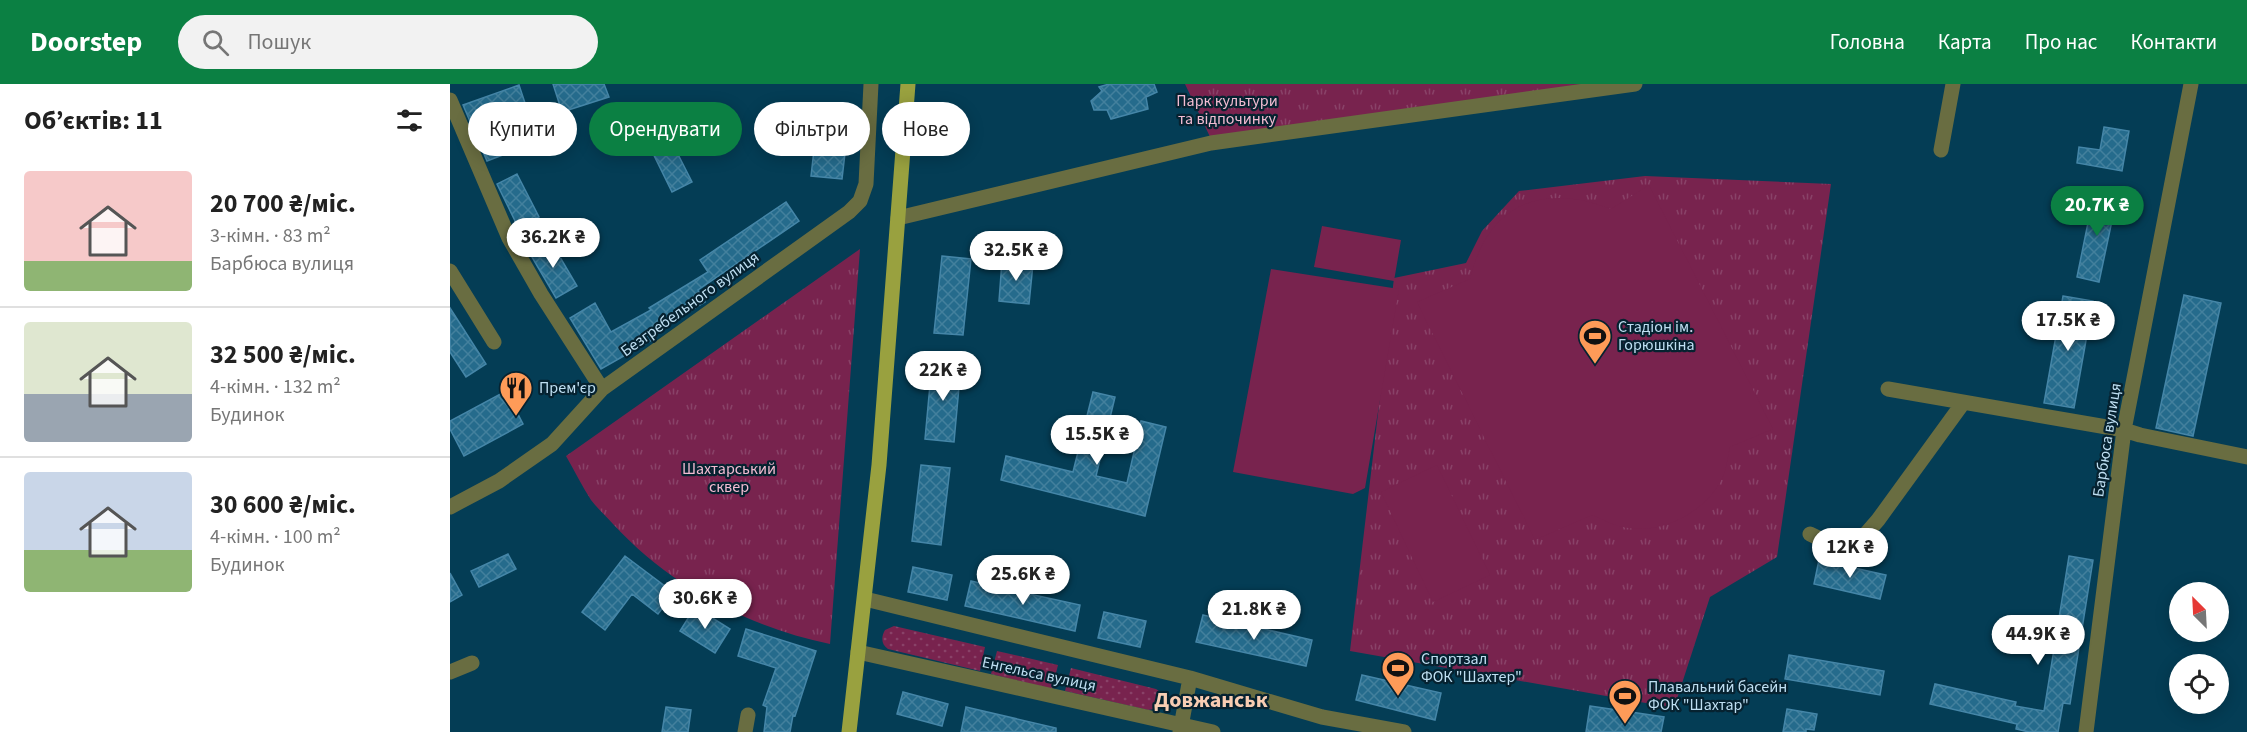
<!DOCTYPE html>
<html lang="uk">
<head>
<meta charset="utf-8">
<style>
	:root { --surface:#fff; --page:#f2f2f2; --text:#222; --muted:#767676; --line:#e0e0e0; --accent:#0b8043 }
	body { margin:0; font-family:"Source Sans 3",sans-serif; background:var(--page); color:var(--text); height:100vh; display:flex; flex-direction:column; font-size:22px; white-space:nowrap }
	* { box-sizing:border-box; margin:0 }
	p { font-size:20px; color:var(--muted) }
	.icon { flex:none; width:33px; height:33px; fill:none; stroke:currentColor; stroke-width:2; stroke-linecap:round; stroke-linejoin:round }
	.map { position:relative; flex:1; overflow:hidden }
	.panel { display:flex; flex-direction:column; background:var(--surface); width:450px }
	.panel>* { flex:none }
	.top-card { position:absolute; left:18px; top:18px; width:570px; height:54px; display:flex; gap:12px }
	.needle { width:39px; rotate:336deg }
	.fabs { position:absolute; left:1719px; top:498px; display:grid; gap:12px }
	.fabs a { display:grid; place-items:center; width:60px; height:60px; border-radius:50%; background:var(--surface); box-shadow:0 3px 15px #0003; font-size:30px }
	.price { position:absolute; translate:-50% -51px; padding:0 14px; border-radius:21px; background:#fff; color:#222; font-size:20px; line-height:39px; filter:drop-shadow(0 2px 3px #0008) }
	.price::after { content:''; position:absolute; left:50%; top:36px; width:18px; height:14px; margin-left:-9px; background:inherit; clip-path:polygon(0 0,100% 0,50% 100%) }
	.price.selected { background:var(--accent); color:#fff }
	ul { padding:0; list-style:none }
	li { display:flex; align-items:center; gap:18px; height:150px; padding:0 24px }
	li+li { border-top:2px solid var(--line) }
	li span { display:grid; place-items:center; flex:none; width:168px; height:120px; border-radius:6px; color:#555 }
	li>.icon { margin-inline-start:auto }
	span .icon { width:72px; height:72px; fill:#fffc; stroke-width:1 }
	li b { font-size:26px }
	h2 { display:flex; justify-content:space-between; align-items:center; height:72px; padding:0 24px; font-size:26px }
	.chip { padding:0 21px; border-radius:27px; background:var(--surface); box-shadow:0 3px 15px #0003; font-size:21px; line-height:54px }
	.chip.selected { background:var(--accent); color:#fff }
	header { display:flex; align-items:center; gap:36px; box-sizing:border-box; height:84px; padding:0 30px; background:var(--accent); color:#fff }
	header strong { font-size:28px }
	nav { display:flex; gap:33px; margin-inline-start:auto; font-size:21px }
	.search { width:420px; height:54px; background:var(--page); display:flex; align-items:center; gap:15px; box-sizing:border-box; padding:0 21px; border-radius:33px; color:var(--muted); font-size:22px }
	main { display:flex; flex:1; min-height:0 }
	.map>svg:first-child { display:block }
	.grass { fill:url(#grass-dots) }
	.park { fill:url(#park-tufts) }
	.pitch { fill:#78234e }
	.building { fill:url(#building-cross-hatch); stroke:#4586a8; stroke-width:1.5 }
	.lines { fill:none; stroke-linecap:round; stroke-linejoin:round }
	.minor { stroke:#696d41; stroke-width:15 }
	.major { stroke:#99a13f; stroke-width:15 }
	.labels { text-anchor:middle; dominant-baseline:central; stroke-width:4.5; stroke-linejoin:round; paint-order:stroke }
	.park-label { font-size:16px; fill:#f3bcd2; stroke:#062230 }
	.street-label { font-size:16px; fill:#bfdff2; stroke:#062230 }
	.poi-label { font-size:16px; fill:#bfdff2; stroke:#062230; text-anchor:start }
	.district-label { font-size:22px; font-weight:bold; fill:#f8cdb3; stroke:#062230 }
</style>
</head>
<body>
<header>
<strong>Doorstep</strong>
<div class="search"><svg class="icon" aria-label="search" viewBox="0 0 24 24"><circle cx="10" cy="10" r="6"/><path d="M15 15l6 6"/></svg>Пошук</div>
<nav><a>Головна</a><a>Карта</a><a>Про нас</a><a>Контакти</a></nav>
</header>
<main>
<section class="panel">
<h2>Об’єктів: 11<svg class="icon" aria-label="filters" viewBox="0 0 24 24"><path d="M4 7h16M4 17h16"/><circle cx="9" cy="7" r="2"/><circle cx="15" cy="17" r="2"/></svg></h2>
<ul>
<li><span style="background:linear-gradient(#f6c9c9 75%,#8fb573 0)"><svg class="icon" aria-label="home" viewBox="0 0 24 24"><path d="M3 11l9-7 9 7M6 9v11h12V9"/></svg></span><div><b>20 700 ₴/міс.</b><p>3-кімн. · 83 m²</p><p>Барбюса вулиця</p></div></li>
<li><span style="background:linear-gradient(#dfe7d0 60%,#9aa5b1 0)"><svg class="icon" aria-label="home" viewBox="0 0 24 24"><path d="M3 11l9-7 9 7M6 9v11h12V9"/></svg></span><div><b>32 500 ₴/міс.</b><p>4-кімн. · 132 m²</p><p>Будинок</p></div></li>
<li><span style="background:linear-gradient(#c9d6e8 65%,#8fb573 0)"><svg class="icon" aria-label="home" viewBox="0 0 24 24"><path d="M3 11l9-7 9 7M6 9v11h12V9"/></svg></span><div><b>30 600 ₴/міс.</b><p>4-кімн. · 100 m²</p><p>Будинок</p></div></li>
</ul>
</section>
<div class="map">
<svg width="1797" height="648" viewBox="0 0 1797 648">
	<defs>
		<pattern id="grass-dots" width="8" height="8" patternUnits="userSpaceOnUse" patternTransform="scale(1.5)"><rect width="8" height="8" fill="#78234e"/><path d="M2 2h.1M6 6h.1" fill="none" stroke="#894268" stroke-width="1.8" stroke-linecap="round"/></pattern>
		<pattern id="park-tufts" width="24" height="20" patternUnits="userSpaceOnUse" patternTransform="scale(1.5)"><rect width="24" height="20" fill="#78234e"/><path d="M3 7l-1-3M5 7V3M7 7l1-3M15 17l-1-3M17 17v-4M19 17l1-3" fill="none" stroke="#894268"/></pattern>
		<pattern id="building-cross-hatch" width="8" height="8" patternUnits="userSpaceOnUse" patternTransform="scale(1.5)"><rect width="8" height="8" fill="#256b8c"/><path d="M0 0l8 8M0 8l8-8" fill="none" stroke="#43809d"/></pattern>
	</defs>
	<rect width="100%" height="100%" fill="#043d55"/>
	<path class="grass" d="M444,542L535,563L530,587L438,565C431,560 431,553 435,546Z
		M547,567L608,581L602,605L541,590Z
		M621,584L706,605L709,607L704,625L698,626L615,607Z"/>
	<path class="park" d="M735,0H1166L761,55Z
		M1195,92L1381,100L1327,473L1260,513L1224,624L900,567L944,194L1016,179L1032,147L1069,107Z
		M410,165L380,560C298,543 220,502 163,440C156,432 147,424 141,416C132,402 124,386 116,372Z"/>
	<path class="pitch" d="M1199,101L1323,345L1280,363C1278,371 1277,382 1274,390C1259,427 1212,452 1173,443C1162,441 1152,435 1142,431L1085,456L967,218L1020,195C1038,120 1092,98 1161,125Z
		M872,142L951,156L944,197L864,183Z
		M821,185L949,205L915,404L903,410L783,388Z
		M987,381L1040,491L983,518L931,408Z"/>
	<path class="building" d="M103,0H154L159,13L112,28Z
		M659,0H704L707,8L696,13L698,25L661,35L657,26H644L641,17L652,7L649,3Z
		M69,1L77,25L46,36L58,69L37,77L13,21Z
		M369,22L400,26L392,95L361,92Z
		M212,39L242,98L222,108L193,49Z
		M1654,43L1679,47L1672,87L1627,79L1629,63L1650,66Z
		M67,90L89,133L68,143L47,100Z
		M1644,109L1667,113L1649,198L1627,193Z
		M336,118L349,137L248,206L255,218L199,251L202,256L151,285L120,234L145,219L161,248L201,226L199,224L258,188L250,176Z
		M100,156L127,202L106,214L79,168Z
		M492,172L521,175L513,251L484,249Z
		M552,177L583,180L579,220L549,217Z
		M1734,211L1771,219L1743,352L1706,344Z
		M1613,212L1643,217L1624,324L1594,319Z
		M0,224L36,280L16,293L0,268Z
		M482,279L511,281L504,358L475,355Z
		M56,307L73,340L14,372L0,345V337Z
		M643,308L665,313L646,392L677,399L691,337L716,343L695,432L551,396L556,372L623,388Z
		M471,381L500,384L491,461L462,457Z
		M58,470L66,485L29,503L21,487Z
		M175,472L224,509L208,530L182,510L155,546L132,528Z
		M1619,472L1643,476L1620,620L1613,619L1608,648H1579L1566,645L1567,640L1480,620L1485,600L1566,618L1565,622L1594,627Z
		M1369,476L1436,491L1430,515L1364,500Z
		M463,483L502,491L497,516L458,508Z
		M0,489L12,511L0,518Z
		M521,497L630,521L625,547L515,522Z
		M245,523L280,545L265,569L230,547Z
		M654,528L696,537L690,563L648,554Z
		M753,531L862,556L856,582L746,558Z
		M296,545L366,567L345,632L343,631L340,648H314L317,623L313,621L326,584L288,572Z
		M1339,571L1434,587L1430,611L1335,595Z
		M912,591L991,609L985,636L906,616Z
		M453,608L498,620L492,642L447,630Z
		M1140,622L1214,633L1211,648H1136Z
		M216,623L241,626L238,648H212Z
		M516,623L606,644V648H511Z
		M1337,625L1367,630L1364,646L1356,645V648H1333Z"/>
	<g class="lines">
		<path class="minor" d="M0,16L59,154L91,210L152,305
			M1491,66L1503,0
			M448,134L761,59L1185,0
			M0,187L44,258
			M1438,305L1674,346L1690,351L1797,373
			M0,423L49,397L102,360L152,305L399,128L410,117L416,100L421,0
			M1360,450L1385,462L1398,464L1408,459L1428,436L1513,319
			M415,515L740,594L872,633L954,648
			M408,568L763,648
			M0,588L22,579
			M295,648L298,631
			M730,648L740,594
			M1636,648L1674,346L1741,0"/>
		<path class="major" d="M399,648L429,381L458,0"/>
	</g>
	<defs>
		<g id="stadium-pin" transform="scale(1.725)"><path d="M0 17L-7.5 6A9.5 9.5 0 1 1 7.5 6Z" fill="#fe9b58" stroke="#062230"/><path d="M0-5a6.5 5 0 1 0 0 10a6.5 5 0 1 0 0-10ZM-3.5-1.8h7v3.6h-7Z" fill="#111"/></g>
		<g id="restaurant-pin" transform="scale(1.725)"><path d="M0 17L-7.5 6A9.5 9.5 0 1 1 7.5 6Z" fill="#fe9b58" stroke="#062230"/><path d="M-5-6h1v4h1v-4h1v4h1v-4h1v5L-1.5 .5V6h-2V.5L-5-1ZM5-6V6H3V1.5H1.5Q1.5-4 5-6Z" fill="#111"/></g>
	</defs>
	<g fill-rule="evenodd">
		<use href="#stadium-pin" x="1145" y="252"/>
		<use href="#restaurant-pin" x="66" y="304"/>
		<use href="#stadium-pin" x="948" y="584"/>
		<use href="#stadium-pin" x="1175" y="612"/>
	</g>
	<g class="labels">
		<g class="park-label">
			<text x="777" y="17">Парк культури<tspan x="777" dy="18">та відпочинку</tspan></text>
			<text x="279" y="385">Шахтарський<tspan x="279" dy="18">сквер</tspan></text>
		</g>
		<g class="street-label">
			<text transform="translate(240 220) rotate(-36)">Безгребельного вулиця</text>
			<text transform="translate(1657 356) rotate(-81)">Барбюса вулиця</text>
			<text transform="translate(589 590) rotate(12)">Енгельса вулиця</text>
		</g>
		<g class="poi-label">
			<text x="1168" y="243">Стадіон ім.<tspan x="1168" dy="18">Горюшкіна</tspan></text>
			<text x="89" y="304">Прем'єр</text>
			<text x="971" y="575">Спортзал<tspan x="971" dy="18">ФОК "Шахтер"</tspan></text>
			<text x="1198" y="603">Плавальний басейн<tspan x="1198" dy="18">ФОК "Шахтар"</tspan></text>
		</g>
		<g class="district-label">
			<text x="761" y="616">Довжанськ</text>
		</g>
	</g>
</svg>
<div class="fabs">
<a><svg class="needle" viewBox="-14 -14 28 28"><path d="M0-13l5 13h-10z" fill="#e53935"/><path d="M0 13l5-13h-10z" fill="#767676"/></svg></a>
<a><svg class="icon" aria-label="locate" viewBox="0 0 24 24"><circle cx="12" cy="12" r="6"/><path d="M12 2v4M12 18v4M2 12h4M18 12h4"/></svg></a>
</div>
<b class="price selected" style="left:1647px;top:153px">20.7K ₴</b>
<b class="price" style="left:103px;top:185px">36.2K ₴</b>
<b class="price" style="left:566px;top:198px">32.5K ₴</b>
<b class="price" style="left:1618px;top:268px">17.5K ₴</b>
<b class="price" style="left:493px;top:318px">22K ₴</b>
<b class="price" style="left:647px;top:382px">15.5K ₴</b>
<b class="price" style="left:1400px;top:495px">12K ₴</b>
<b class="price" style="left:573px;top:522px">25.6K ₴</b>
<b class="price" style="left:255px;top:546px">30.6K ₴</b>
<b class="price" style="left:804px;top:557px">21.8K ₴</b>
<b class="price" style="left:1588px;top:582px">44.9K ₴</b>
<div class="top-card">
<a class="chip">Купити</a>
<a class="chip selected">Орендувати</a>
<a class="chip">Фільтри</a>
<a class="chip">Нове</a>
</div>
</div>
</main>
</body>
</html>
